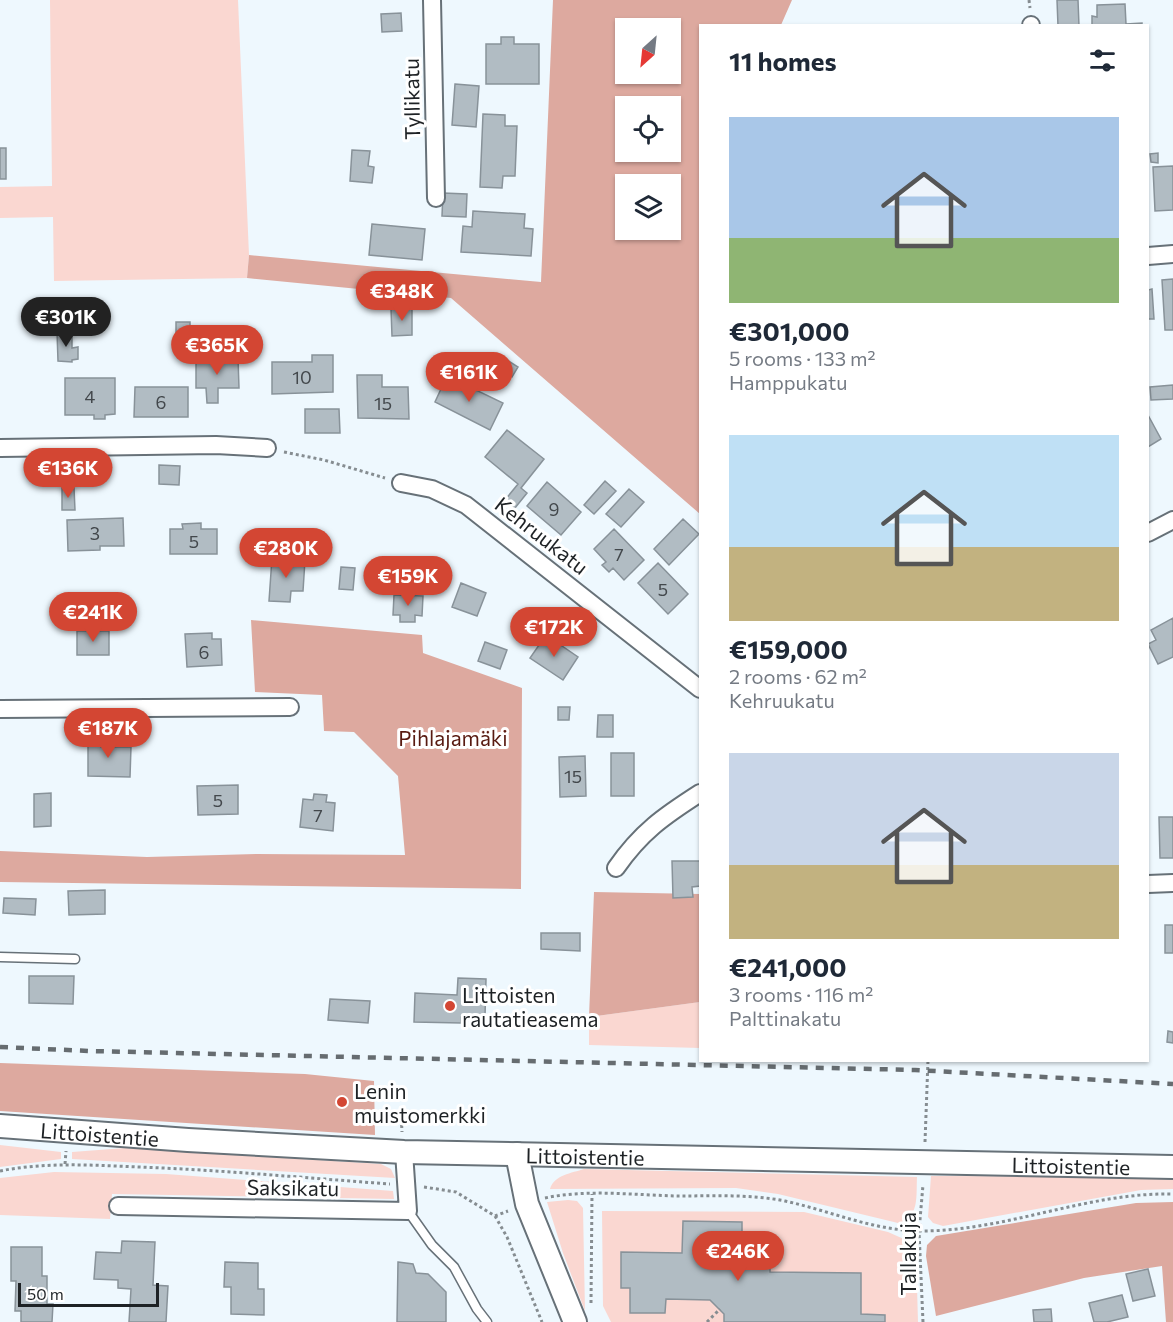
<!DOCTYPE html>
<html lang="en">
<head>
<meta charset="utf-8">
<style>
	:root { --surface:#fff; --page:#f2f2f3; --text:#1f2937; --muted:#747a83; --accent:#d34633 }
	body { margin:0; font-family:Commissioner,sans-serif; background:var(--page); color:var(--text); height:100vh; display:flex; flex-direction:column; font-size:22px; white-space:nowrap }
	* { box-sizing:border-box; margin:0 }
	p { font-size:20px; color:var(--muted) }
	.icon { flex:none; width:33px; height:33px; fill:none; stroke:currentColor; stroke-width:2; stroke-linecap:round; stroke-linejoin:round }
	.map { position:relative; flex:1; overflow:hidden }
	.panel { position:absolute; left:699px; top:24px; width:450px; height:1038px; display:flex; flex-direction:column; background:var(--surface); border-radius:0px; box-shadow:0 2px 4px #0004 }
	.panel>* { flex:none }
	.needle { width:39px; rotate:207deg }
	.controls { position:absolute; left:615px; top:18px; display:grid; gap:12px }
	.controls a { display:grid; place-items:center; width:66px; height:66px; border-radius:0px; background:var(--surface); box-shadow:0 2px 4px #0004; font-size:30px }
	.scale { position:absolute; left:18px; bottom:15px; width:141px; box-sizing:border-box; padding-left:6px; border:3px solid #1e2225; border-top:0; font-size:16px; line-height:21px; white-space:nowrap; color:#1e2225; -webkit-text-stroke:4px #fff; paint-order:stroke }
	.price { position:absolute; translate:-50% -51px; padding:0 14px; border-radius:21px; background:var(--accent); color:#fff; font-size:20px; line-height:39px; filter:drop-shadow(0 2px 3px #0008) }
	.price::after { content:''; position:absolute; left:50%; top:36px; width:18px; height:14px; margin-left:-9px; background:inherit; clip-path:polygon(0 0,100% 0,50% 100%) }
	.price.current { background:#222; color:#fff }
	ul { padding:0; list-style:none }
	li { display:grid; align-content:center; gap:12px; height:318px; padding:0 30px }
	li span { display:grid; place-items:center; height:186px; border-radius:0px; color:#555 }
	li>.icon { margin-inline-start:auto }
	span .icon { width:108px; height:108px; fill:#fffc; stroke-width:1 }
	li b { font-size:26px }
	h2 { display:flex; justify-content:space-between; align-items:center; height:72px; padding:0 30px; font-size:26px }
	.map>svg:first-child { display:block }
	.green { fill:#fad7d1 }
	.forest { fill:#dda99f; fill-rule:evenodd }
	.building { fill:#b1bcc3; stroke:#889299; stroke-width:1.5 }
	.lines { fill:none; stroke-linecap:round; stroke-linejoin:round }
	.lane-casing { stroke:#677178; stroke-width:11 }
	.street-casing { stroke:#677178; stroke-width:20 }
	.secondary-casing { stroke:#677178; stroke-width:26 }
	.path { stroke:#868d91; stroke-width:3; stroke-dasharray:3 3; stroke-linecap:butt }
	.lane { stroke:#fff; stroke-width:8 }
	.street { stroke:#fff; stroke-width:16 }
	.secondary { stroke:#fff; stroke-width:22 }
	.rail { stroke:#666c70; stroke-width:4.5; stroke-dasharray:8 8; stroke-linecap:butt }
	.poi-dot { fill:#d34633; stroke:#fff; stroke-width:2 }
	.labels { text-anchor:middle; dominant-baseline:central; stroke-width:6; stroke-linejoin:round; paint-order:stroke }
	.number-label { font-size:18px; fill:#43484c }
	.street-label { font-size:21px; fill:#1e2225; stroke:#fff }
	.park-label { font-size:21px; fill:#581a11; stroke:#fff }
	.poi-label { font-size:21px; fill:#1e2225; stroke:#fff; text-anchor:start }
</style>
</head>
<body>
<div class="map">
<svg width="1173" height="1322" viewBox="0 0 1173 1322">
	<rect width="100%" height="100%" fill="#eef8fe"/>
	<path class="green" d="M50,0H238L249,255L247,278L54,281L53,217L0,218V187L52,186Z
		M700,1002V1048L589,1045V1017Z
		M0,1145L61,1152V1159L0,1167Z
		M125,1148L381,1164L391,1169L395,1178L72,1159V1152Z
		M584,1169L917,1177C916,1194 920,1219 898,1223L778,1194L736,1188L550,1189C554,1175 572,1173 584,1169Z
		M54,1172L166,1174L393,1191L394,1199L112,1194L110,1219L0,1215V1178Z
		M931,1176L1173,1177V1189L1141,1190L943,1226L933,1223L928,1217Z
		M568,1200L577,1201L583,1208L585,1311L563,1253L547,1202Z
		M602,1211L804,1212L888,1232L906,1240L916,1251L918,1322H611L603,1306Z"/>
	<path class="forest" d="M553,0H792L781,25L700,26V514L451,298L247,278L249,255L541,282ZM670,28V74H626V28ZM670,106V152H626V106ZM626,184H670V230H626Z
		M251,620L422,635L423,653L522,688L521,889L0,882V851L147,857L256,854L405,855L398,776L354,732L324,731L322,695L255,692Z
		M594,892L700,894V1002L589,1017Z
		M0,1063L305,1074L374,1081L375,1135L0,1111Z
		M1173,1202V1322H1166L1162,1266L1084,1278L936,1316L926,1256L927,1245L936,1236L1136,1203Z"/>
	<path class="building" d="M1057,0H1078L1079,26H1058Z
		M1125,4L1126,24L1142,23V26H1092V16L1097,17V5Z
		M401,13L402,31L382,32L381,14Z
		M501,37H514V44H539V84H486V44H501Z
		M455,84L479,86L476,127L452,125Z
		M483,114L505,115V126H517L515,176H503L502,188L480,187Z
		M0,148H6V179H0Z
		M352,150L370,151L368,166L374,167L372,183L350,181Z
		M1158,153V163L1151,162L1150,154Z
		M1173,166V210L1155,211L1153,167Z
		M443,193L467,194L466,217L442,216Z
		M473,211L525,214L524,228L533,229L531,256L461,252L463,226L472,227Z
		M372,224L425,229L422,260L369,255Z
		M1173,279V330H1165L1162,280Z
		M1152,289L1154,319H1148V290Z
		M391,309H412V335L392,336Z
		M176,322H190V347H176Z
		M57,332H72V348L78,347V359L72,360V362L58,361Z
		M312,355H333V392L272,394V362H312Z
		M196,358H238L239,388H218V403H207L206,388H196Z
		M504,358L518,367L512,377L498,367Z
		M357,375H382V387H408L409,419L358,418Z
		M447,376L503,403L490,430L435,402Z
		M65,378H115V414L105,415V419H94V415H65Z
		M1173,385V399L1151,400L1150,387Z
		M135,387H188V417H134Z
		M305,409H339L340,433H305Z
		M1148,415L1161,439L1148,447Z
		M507,430L544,459L521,488L527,493L515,508L505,500L518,484L485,457Z
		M159,465L180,466L179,485L159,484Z
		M605,481L616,491L594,514L584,505Z
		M547,482L581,512L561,535L527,506Z
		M62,488H74L75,510H62Z
		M629,489L644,502L621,527L606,514Z
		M123,518L124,546H100V550L68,551L67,520Z
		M683,519L699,534L669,565L654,549Z
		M201,523V529H217V554H170V529H183L182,524Z
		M614,529L644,560L624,580L613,568L609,572L602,565L606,562L594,549Z
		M272,558L305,560L303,591H291L290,602L269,601Z
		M658,563L688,594L668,614L638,583Z
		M341,567L355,568L353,590L339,589Z
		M461,583L486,593L477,616L452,607Z
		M394,595L423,596L422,616L415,615V622H400V615H393Z
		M1173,618V657L1158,664L1148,644L1156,640L1151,630Z
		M77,631H109V655H77Z
		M212,633V639H221L222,665L187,667L185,634Z
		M546,635L578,657L563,680L530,658Z
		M485,642L507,650L500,669L478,661Z
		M558,707H570L569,720H558Z
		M598,715H613V737H597Z
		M88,734H101V747H131L130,777L88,776Z
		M611,753H634V796H611Z
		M585,756L586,796L560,797L559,757Z
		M238,785V814L198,815L197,786Z
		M51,793V826L34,827V794Z
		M314,794L327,795L326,802L335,803L333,831L300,827L303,799L313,800Z
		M1159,817H1173V858H1160Z
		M672,861H700V886L692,887L693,897L673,898Z
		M105,890V914L69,915L68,891Z
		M4,898L36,899L35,915L3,913Z
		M1165,925H1173V953H1165Z
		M541,933H580V951L541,949Z
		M29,976H74L73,1004L29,1003Z
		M458,978L486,979L485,1017H461V1023L414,1022L415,993L457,995Z
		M330,999L370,1001L368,1023L328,1020Z
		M1168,1031L1173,1032V1043L1167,1042Z
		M683,1221L742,1222V1252L770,1253V1272L861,1273V1314L885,1315V1322H724V1314L710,1300L666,1299L665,1313H630V1288H621V1252L682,1253Z
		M122,1241L155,1242L153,1285L168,1286L166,1322H129L131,1289L118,1288V1280L94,1279L96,1252L121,1253Z
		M11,1247H42V1276H47V1304H53L52,1322H21V1311H15L16,1281H11Z
		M225,1262L258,1263V1289H264V1315L231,1314V1287H224Z
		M398,1262L413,1264L416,1273L428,1274L446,1292V1322H397Z
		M1148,1269L1155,1296L1133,1301L1126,1274Z
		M1122,1295L1128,1317L1107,1322H1094L1089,1303Z
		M1051,1309L1052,1322H1034L1033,1310Z"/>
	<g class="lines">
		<g class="lane-casing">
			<path id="lane" d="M0,957L75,959
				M408,1211L432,1245L454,1267L477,1309L487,1322"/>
		</g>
		<g class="street-casing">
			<path id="street" d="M432,0L436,198
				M1031,25V26
				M1148,256L1173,254
				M0,448L216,445L267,448
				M401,483L432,489L466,505L700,689
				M1148,533L1173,520
				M0,709L290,707
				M616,868C641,832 664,816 700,793
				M1148,884L1173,883
				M118,1206L408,1211L404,1152"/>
		</g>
		<g class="secondary-casing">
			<g id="secondary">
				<path id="s1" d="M0,1126L188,1140L404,1152L1173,1167"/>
				<path d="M517,1154L527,1204L575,1322"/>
			</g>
		</g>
		<path class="path" d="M1029,0L1030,8
			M284,452L324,460L385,478
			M401,1113L402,1132
			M925,1142L928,1060
			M65,1164L66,1151
			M0,1171C45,1162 92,1165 138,1167C222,1170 306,1178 390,1184
			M424,1187L456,1192L495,1216L508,1211
			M545,1198C587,1189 634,1195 677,1196C712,1196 750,1194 785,1201C831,1211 874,1231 922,1231C1007,1231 1088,1192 1173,1194
			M495,1216L507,1237L542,1322
			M591,1303L592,1194
			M707,1322L720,1309
			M923,1322L919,1231L923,1185"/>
		<use href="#lane" class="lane"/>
		<use href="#street" class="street"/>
		<use href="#secondary" class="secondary"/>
		<path class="rail" d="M0,1047L90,1051L915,1070L1173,1084"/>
	</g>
	<g class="poi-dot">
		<circle cx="450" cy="1006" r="6"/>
		<circle cx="342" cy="1102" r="6"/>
	</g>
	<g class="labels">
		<g class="number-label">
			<text x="302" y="377">10</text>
			<text x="90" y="396">4</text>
			<text x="161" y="402">6</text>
			<text x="383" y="403">15</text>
			<text x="554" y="509">9</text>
			<text x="95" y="533">3</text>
			<text x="194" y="541">5</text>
			<text x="619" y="554">7</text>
			<text x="663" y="589">5</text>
			<text x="204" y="652">6</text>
			<text x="573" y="776">15</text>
			<text x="218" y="800">5</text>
			<text x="318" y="815">7</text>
		</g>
		<g class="street-label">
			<text transform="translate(411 99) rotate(-91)">Tyllikatu</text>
			<text transform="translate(542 535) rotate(38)">Kehruukatu</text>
			<text stroke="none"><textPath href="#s1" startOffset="100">Littoistentie</textPath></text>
			<text stroke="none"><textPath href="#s1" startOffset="586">Littoistentie</textPath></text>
			<text stroke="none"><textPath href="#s1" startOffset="1072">Littoistentie</textPath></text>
			<text transform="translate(293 1187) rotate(1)">Saksikatu</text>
			<text transform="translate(907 1254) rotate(-90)">Tallakuja</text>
		</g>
		<g class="park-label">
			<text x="453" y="737">Pihlajamäki</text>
		</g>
		<g class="poi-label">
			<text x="462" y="994">Littoisten<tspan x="462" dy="24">rautatieasema</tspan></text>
			<text x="354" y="1090">Lenin<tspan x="354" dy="24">muistomerkki</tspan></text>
		</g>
	</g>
</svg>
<div class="controls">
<a><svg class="needle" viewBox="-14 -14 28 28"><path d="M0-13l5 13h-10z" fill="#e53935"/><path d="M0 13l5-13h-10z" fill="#747a83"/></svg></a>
<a><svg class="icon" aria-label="locate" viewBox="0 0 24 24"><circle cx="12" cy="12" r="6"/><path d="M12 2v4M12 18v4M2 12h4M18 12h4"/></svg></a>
<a><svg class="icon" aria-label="layers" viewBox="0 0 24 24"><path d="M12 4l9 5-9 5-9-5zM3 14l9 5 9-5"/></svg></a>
</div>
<div class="scale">50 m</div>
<b class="price" style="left:402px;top:322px">€348K</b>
<b class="price current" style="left:66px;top:348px">€301K</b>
<b class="price" style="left:217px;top:376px">€365K</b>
<b class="price" style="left:469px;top:403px">€161K</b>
<b class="price" style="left:68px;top:499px">€136K</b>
<b class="price" style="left:286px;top:579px">€280K</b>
<b class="price" style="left:408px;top:607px">€159K</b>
<b class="price" style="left:93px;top:643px">€241K</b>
<b class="price" style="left:554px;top:658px">€172K</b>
<b class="price" style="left:108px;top:759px">€187K</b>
<b class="price" style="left:738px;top:1282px">€246K</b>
<section class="panel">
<h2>11 homes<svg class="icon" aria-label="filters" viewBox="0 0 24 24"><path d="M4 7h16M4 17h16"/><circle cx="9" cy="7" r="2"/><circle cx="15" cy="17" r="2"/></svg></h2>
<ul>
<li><span style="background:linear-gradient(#a9c7e8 65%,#8fb573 0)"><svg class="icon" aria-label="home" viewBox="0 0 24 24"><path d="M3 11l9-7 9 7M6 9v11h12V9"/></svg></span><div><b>€301,000</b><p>5 rooms · 133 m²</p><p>Hamppukatu</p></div></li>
<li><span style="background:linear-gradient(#bfe0f5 60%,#c2b280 0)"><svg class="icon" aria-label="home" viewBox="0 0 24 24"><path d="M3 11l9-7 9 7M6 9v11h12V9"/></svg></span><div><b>€159,000</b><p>2 rooms · 62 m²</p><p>Kehruukatu</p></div></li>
<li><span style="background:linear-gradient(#c9d6e8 60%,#c2b280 0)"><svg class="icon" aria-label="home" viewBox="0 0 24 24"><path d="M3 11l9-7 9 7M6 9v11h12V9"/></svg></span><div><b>€241,000</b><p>3 rooms · 116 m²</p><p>Palttinakatu</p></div></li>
</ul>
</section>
</div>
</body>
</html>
